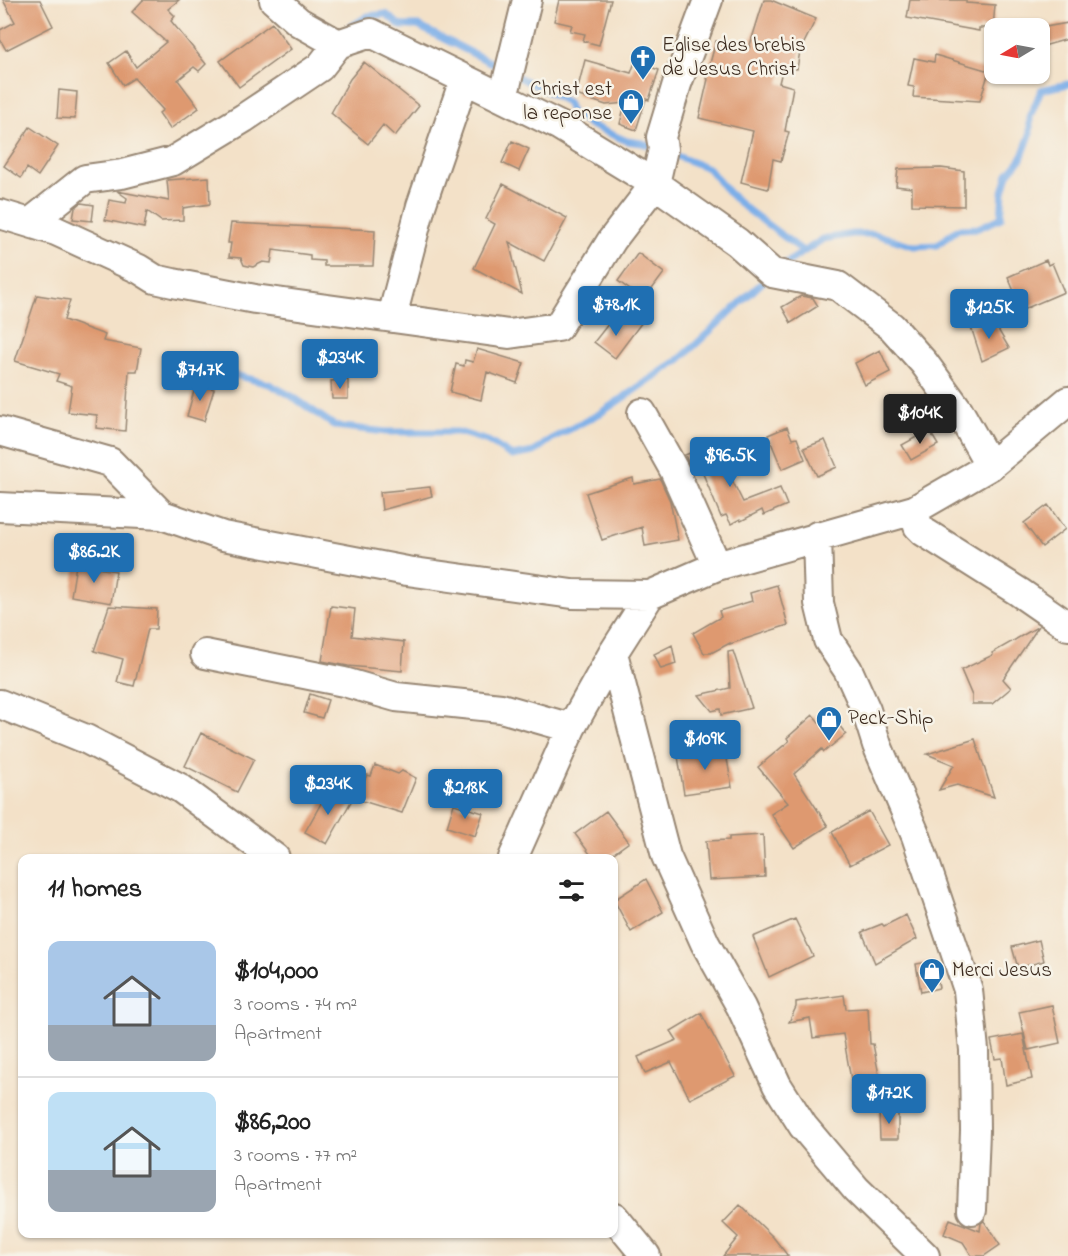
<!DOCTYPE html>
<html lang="en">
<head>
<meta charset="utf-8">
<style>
	:root { --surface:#fff; --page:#f2f2f2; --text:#222; --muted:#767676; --line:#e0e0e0; --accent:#1f6fb2 }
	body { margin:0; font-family:"Indie Flower",sans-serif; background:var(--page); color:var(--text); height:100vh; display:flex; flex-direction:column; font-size:22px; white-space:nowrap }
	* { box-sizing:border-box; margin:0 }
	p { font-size:20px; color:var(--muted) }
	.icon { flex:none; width:33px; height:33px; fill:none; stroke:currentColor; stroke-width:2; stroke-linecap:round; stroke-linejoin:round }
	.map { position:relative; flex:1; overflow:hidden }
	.drawer { position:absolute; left:18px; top:854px; width:600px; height:384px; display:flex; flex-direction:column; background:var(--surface); border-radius:12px; box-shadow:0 2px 4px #0004 }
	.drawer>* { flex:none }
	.needle { width:39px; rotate:260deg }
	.tools { position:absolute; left:984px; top:18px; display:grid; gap:12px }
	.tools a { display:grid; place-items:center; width:66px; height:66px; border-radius:12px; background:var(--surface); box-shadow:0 2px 4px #0004; font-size:30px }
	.price { position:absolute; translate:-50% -51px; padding:0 14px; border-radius:6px; background:var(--accent); color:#fff; font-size:20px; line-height:39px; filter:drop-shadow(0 2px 3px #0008) }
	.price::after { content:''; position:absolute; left:50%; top:36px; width:18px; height:14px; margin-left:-9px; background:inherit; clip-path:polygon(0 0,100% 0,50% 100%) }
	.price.current { background:#222; color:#fff }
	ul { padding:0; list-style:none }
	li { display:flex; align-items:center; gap:18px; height:150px; padding:0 30px }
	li+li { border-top:2px solid var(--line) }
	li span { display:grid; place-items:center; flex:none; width:168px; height:120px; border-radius:12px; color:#555 }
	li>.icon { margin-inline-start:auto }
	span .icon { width:72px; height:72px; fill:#fffc; stroke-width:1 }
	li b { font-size:26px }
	h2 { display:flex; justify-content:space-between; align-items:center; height:72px; padding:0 30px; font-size:26px }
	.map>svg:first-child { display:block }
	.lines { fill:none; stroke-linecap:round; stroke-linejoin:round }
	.stream { stroke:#7caee8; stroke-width:7 }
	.building { fill:#de996f }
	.minor-casing { stroke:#978673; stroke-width:32 }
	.minor { stroke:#fff; stroke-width:28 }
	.labels { text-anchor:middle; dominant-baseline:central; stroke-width:5; stroke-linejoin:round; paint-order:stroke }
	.poi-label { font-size:21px; fill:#3b2a1e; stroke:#f7f3e8; text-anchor:start }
</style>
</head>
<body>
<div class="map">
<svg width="1068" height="1256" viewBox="0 0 1068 1256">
	<rect width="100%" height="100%" fill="#f7f3e8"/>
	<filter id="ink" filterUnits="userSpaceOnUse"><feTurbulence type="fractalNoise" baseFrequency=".0167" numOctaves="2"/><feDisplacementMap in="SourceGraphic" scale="12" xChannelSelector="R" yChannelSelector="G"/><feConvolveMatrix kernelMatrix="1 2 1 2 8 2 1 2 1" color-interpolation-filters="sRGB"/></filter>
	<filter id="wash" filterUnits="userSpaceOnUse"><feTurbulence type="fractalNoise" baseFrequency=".008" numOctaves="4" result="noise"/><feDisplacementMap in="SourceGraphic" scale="24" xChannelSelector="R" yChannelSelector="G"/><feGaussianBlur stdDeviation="1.35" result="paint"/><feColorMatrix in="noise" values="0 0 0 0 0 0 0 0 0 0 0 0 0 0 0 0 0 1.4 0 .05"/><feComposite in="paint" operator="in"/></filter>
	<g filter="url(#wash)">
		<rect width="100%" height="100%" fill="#f3e1c8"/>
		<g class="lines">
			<path class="stream" d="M350,27L368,16L386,14L401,26H418L502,68
				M515,75L567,102L572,114L590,125L627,141L642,143L656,148
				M669,153L708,168L729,193L744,207L803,251
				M782,266L823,239L852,234H875L914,246L937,245L958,229L978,228L1001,218L1003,192L1008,174L1021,159L1030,135V117L1041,90L1068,84
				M215,375H235L269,384L290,395L335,426L386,432H458L488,441L512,456L534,452L551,439L599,414L680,359L767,278"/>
		</g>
		<g id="blocks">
			<path class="building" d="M3,0H40L53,26L6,50L0,39V30L15,22Z
				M143,0H179L168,9L175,16L171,21L206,64L199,71L194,67L178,80L199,108L170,129L159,113L163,110L134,78L123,85L109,63L126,51L136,67L166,42L132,12Z
				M559,0H611L599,45L583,41L585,34L570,31L572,25L554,21Z
				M764,0H771L816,19L800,51L797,69L783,67L779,83L793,87L785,131L789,132L781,161L773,159L768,189L741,182L753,131L699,118L708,79L706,78L716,41L749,48Z
				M910,0H966V3L995,5L993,28H979V31L907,18Z
				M272,23L291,49L239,87L220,61Z
				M1068,23V39L1040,47V28Z
				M935,55L989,71L980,101L913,97L914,87L908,86L914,58L934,62Z
				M585,60L631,73L635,62L659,70L649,100L646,99L636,130L620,124L625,103L606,105L576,95Z
				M364,62L419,106L395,136L383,125L368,144L331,113L350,79Z
				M59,90L77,92L75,119L57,118Z
				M30,127L58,146L38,176L27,168L21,178L4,166Z
				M512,141L529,149L519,171L502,163Z
				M941,168L964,171V206L912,205V188L896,186L898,169Z
				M209,177L210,204L183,208V220L161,221L147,211L144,228L105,220L109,200L126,203L127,198L117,191L169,201L167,180Z
				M503,184L567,218L544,261L509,242L522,294L474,268L495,224L486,219Z
				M81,203L94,205L92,221L73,219L75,208Z
				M231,223L375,230L373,266H324V261L310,260V255L273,250L271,263L263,262L253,267L244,265L241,258L229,257L231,243H228Z
				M638,253L664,273L644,300L618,281Z
				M1046,260L1048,265L1052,263L1064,292L1022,310L1008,277Z
				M37,295L70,300L64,320L105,335L103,341L141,348L137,371H129L125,431L96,428L97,415L68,412L72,386L56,381L59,374L15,361Z
				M801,296L813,298L818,306L791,323L782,307Z
				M993,321L1009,348L982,361L971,327Z
				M642,322L615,358L594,342L609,323Z
				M477,349L524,363L517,383L487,372L481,400L450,392L456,364L464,366L465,360L473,362Z
				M880,350L890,372L865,385L855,363Z
				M348,380V399H332L331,381Z
				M196,384L214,389L204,421L187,416Z
				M787,427L792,439L797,438L805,459L782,469L768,435Z
				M929,430L938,445L911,460L902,445Z
				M825,440L837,467L817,476L804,448Z
				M714,444L743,502L780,488L787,505L764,515L762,510L741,521L740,519L731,524L726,515L721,517L701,469L693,473L685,455Z
				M633,478L634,484L660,479L670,501L678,540L645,546L642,527L602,540L586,493Z
				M430,487L432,496L382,510L380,492Z
				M1048,505L1065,529L1042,547L1024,523Z
				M76,565L116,571L111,603L71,596Z
				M777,585L788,625L730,644V643L711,653H704L693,633L721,617L719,611L752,601L750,593Z
				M109,606L157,609L156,629H148L134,686L117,682L123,659L94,651Z
				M331,606L355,609L352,636L404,642L402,671L348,666L322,661Z
				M1039,626L1003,679L1011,688L992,704H972V696L961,670L993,655L992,653Z
				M672,645L676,664L661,669L654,654Z
				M733,651L752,708L721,715L720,709L712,711L699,695L730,688L728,652Z
				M310,694L328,700L322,718L304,713Z
				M813,715L824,728L834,719L846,734L824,752L822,749L794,774L828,826L794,848L771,814L788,803L758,767L789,741L787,738Z
				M201,733L254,759L237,792L185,766Z
				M975,739L994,797L957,785L939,790L954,765L927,754Z
				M725,748L732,787L684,794L678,756Z
				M375,765L398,774L402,771L416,778L402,813L356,799L367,775L371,776Z
				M328,791L353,798L327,844L305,832Z
				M454,804L483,813L475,836L447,827Z
				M606,811L629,842L607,858H593L575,834Z
				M869,811L888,845L850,865L832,832Z
				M763,835L765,877L709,880L706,841L729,840V837Z
				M646,879L663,912L631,932L614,900Z
				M906,915L917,939L875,963L862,932L882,924L884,926Z
				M795,919L813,956L769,977L753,937Z
				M1039,940L1044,961L1018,968L1012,947Z
				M934,961L939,988L921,992L916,964Z
				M844,995L846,1009L868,1008L870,1044H873L879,1075L851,1080L843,1034L813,1038L810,1018L789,1022L796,1007V1002Z
				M1052,1005L1060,1043L1028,1050L1019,1012Z
				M701,1013L735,1076L690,1099L671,1062L645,1073L638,1057L677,1040L671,1031Z
				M1023,1034L1032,1079L1006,1085L1002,1058L995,1059L991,1040Z
				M898,1111V1139H880L879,1112Z
				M740,1205L773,1237L788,1256H723L738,1237L723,1223Z
				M950,1219L980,1231L981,1223L984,1221L1000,1245L984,1256H972L963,1242L944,1234Z"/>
		</g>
	</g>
	<g filter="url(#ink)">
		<use href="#blocks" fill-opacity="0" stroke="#978673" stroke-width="1.5"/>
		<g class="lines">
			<g class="minor-casing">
				<path id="minor" d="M274,0L299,22L338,44L371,33L560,126L655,184L737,242L772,273L838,286L892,327L924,363L959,411L990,466
					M503,98L527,0
					M0,214L56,231L139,269L155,279L173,283L255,299L509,334L558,327L612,240L655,184L663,149L661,137L677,84L708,0
					M33,223L36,218L85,179L122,174L173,161L244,118L320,67L338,44
					M392,317L421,206L464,80
					M642,413L674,470L717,566
					M0,431L110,462L162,515
					M0,507L162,515L223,536L407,571L572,594L650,595L717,566L914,510L990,466L1068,401
					M914,510L918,526L924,532L1019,592L1068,626
					M817,536L819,603L828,640L848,670L866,710L877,745L916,836L968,990L974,1050L975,1131L972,1210
					M650,595L613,653L666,856L705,943L741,1007L777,1085L803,1126L856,1189L925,1256
					M205,654L344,682L396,697L501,708L571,728
					M0,704L86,739L180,788L275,858
					M513,858L571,728L613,653
					M614,1217L646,1256"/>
			</g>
			<use href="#minor" class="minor"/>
		</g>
	</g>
	<defs>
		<g id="church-pin" transform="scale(1.35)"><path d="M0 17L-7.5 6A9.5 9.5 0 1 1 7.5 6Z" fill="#1f6fb2" stroke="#f7f3e8"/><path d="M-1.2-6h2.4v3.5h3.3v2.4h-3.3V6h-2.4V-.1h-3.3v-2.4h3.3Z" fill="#fff"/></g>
		<g id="shop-pin" transform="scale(1.35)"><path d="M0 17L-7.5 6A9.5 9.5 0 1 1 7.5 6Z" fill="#1f6fb2" stroke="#f7f3e8"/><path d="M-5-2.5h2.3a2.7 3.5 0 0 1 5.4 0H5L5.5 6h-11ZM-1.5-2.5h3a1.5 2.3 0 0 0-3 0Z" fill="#fff"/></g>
	</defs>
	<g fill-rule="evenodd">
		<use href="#church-pin" x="643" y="58"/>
		<use href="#shop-pin" x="631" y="102"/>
		<use href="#shop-pin" x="829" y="719"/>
		<use href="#shop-pin" x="932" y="971"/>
	</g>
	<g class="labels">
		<g class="poi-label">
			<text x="662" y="46">Eglise des brebis<tspan x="662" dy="24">de Jesus Christ</tspan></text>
			<text x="612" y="90" text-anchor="end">Christ est<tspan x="612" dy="24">la reponse</tspan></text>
			<text x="848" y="719">Peck-Ship</text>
			<text x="952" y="971">Merci Jesus</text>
		</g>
	</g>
</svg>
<div class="tools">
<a><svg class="needle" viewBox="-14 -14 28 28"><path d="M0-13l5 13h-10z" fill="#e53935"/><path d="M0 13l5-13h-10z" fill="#767676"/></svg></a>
</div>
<b class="price" style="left:616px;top:337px">$78.1K</b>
<b class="price" style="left:989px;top:340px">$125K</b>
<b class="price" style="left:340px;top:390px">$234K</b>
<b class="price" style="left:200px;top:402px">$71.7K</b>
<b class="price current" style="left:920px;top:445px">$104K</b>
<b class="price" style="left:730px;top:488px">$96.5K</b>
<b class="price" style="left:94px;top:584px">$86.2K</b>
<b class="price" style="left:705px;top:771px">$109K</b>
<b class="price" style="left:328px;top:816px">$234K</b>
<b class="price" style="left:465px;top:820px">$218K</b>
<b class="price" style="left:889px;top:1125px">$172K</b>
<section class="drawer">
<h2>11 homes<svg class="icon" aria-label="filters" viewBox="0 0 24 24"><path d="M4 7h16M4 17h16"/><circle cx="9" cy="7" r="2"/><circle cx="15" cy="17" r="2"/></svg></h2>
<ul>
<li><span style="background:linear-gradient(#a9c7e8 70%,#9aa5b1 0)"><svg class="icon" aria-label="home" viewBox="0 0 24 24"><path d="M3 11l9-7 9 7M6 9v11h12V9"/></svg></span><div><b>$104,000</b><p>3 rooms · 74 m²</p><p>Apartment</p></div></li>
<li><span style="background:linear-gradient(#bfe0f5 65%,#9aa5b1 0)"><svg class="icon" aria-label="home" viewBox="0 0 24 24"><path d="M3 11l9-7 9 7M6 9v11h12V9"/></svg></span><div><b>$86,200</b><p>3 rooms · 77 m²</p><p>Apartment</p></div></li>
</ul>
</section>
</div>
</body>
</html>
